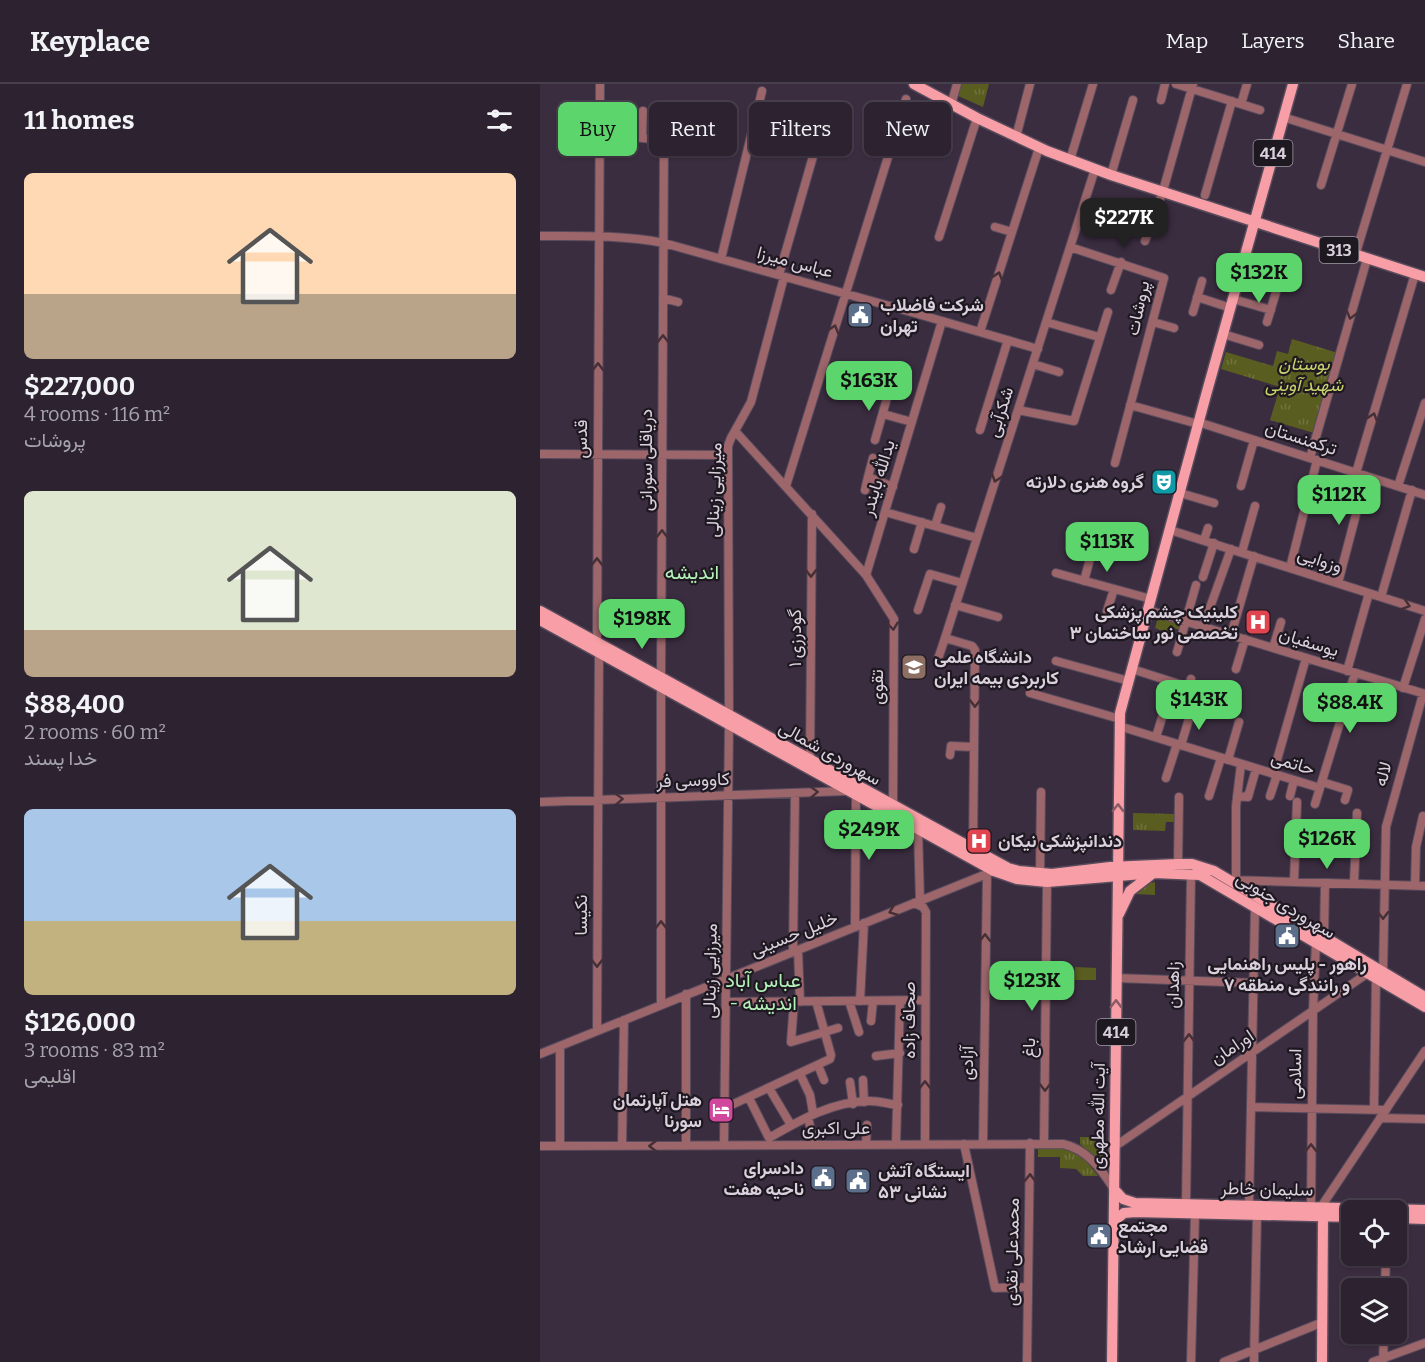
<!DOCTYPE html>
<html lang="en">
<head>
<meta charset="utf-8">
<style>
	:root { --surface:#2c2230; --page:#382f3c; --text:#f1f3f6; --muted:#a6a4ab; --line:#483f4c; --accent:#5cd56d }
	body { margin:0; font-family:Bitter,Vazirmatn,serif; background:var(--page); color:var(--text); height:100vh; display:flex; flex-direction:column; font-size:22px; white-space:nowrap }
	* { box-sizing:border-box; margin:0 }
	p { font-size:20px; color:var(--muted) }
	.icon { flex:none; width:33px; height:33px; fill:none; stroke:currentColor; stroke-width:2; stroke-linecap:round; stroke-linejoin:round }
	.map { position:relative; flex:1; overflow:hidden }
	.sheet { display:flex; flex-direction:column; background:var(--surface); width:540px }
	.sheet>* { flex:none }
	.banner { position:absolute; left:18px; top:18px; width:570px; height:54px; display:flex; gap:12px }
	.fabs { position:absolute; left:801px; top:1116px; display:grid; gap:12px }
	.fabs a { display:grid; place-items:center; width:66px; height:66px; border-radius:9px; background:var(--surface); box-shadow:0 2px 4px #0004,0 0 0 2px var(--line); font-size:30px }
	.price { position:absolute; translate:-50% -51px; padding:0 14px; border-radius:12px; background:var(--accent); color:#111; font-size:20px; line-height:39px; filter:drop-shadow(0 2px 3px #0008) }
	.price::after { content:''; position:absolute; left:50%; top:36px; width:18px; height:14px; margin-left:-9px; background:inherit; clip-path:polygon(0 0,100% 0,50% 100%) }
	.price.on { background:#222; color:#fff }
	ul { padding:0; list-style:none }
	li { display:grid; align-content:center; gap:12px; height:318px; padding:0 24px }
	li span { display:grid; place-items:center; height:186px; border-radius:9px; color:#555 }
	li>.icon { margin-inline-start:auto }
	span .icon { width:108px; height:108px; fill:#fffc; stroke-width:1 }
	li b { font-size:26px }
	h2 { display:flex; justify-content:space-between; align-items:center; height:72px; padding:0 24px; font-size:26px }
	.chip { padding:0 21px; border-radius:9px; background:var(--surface); box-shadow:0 2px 4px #0004,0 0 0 2px var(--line); font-size:21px; line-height:54px }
	.chip.on { background:var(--accent); color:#111 }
	header { display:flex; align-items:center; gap:36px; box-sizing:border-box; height:84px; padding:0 30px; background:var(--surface); border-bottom:2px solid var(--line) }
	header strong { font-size:28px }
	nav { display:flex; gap:33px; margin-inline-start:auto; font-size:21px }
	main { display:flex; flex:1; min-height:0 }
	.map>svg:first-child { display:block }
	.grass { fill:url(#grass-tufts) }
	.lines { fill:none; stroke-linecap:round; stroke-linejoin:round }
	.minor-casing { stroke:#584b5c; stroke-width:10 }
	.major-casing { stroke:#584b5c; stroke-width:13 }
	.minor { stroke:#9c666b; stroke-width:8 }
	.major { stroke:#f79ea6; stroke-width:10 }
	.oneway { stroke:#442f37 }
	.oneway2 { stroke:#8a5b64 }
	.labels { text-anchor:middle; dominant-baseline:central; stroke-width:4.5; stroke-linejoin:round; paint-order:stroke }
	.shield { fill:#1e1821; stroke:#a29aa5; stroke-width:1.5 }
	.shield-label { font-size:16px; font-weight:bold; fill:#dad1dd }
	.street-label { font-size:18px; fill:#dad1dd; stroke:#1e1821 }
	.poi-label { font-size:18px; font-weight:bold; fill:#dad1dd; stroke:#1e1821; text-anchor:start }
	.park-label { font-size:18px; font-style:italic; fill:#cad36d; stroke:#1e1821 }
	.neighbourhood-label { font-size:20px; fill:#b5f2b9; stroke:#1e1821 }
</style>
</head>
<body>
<header>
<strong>Keyplace</strong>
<nav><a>Map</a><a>Layers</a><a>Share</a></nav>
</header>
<main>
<section class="sheet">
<h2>11 homes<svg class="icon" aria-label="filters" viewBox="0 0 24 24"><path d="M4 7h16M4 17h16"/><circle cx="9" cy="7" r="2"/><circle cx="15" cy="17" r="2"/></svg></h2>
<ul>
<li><span style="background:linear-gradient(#ffd9b3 65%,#b9a48a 0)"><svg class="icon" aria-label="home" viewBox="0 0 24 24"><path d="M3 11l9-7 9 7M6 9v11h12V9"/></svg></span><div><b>$227,000</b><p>4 rooms · 116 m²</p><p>پروشات</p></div></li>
<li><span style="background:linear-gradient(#dfe7d0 75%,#b9a48a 0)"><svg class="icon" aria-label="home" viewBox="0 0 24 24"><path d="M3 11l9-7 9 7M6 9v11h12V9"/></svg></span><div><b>$88,400</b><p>2 rooms · 60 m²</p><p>خدا پسند</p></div></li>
<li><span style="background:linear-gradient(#a9c7e8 60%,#c2b280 0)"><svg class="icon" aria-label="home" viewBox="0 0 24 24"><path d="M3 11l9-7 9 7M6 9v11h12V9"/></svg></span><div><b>$126,000</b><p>3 rooms · 83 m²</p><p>اقلیمی</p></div></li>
</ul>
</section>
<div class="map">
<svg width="885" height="1278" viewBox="0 0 885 1278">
	<defs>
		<pattern id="grass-tufts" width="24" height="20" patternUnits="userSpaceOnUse" patternTransform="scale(1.5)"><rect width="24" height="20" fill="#595d1f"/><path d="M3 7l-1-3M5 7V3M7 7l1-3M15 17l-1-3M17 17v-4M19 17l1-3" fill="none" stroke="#70733f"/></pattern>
	</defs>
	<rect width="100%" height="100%" fill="#3b2d40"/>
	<path class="grass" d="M420,0H449L443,23L416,11Z
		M752,255L798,269L774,349L730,336L740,303L681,285L686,268L733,282L737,267L748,270Z
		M618,533L644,541L642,547L634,544L632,550L615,544Z
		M593,729L635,730L634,738H626L625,747L593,746Z
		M615,798V811L595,810L603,801Z
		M535,883L556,884V896H534Z
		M540,1053H563V1079H559L540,1060Z
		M498,1063C531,1064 538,1064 558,1092H543L536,1085L520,1084V1073H498Z"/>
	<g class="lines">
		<g class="minor-casing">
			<path id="minor" d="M636,0L720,26
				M621,16L625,0
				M701,20L707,0
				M411,21L417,0
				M743,33L885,78
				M60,50L124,56L176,53
				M476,53L490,0
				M102,54L103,27
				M160,54L162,37
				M530,76L553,0
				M571,91L593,16
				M781,101L812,0
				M665,111L692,17
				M455,143L472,148
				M0,152C42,152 83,151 124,159L371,228L498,265
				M399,153L437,34
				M605,157L623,107L653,0
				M530,163L624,194L575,379
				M815,172L867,0
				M181,175L222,7
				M239,191L286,27
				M571,206L581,178
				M657,213L691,224
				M123,214L138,218
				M693,215L731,226
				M653,228L662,197
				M506,238L559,253
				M613,238L634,244
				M727,238L736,208
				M440,248L499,64
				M683,250L719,261
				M493,280L519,288
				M590,321L658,340
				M478,326L534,337L568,228
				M343,330L372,338
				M661,339L885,411
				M440,346L468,256
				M195,347L326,491L354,535L353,723
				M335,356L349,307
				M0,370L188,371
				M333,374L328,393L353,403
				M770,374L827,175
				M816,389L875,190
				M246,402L366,15
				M701,402L714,356
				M858,402L885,319
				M325,406L328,393
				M640,409L674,419
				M345,428L437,454
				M395,442L401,423
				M630,446L885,527
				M664,456L668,444
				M374,465L382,438
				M702,468L715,422
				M750,484L777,376
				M516,489L611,515
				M326,491L402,237
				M663,493L674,459
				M544,497L550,475
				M798,499L826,392
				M841,513L872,406
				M415,521L458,533
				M378,526L390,490L422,499
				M608,526L885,610
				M567,527L574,505
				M663,543L691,465
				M691,551L714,472
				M57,558L60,0
				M733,564L741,538
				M637,568L656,501
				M398,575L405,554
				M516,577L589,597
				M592,585L648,603
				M696,585L705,555
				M807,587L829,509
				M121,592L124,56
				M121,603V921
				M863,604L885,535
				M490,609L580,635
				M646,611L651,595
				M189,631L188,362L191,354L211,318L244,193
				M579,642L780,704
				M616,653L625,624
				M641,661L652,625
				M410,671L411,662L434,663
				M688,676L699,638
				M270,677L272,430
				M733,690L766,574
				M626,694L637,660
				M782,698L808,706L805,716
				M669,712L681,674
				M697,712L708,713L716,685
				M730,712L737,691
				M750,712L754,696
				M0,718L308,707
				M775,720L815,589
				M378,745L380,817
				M433,767L435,566L432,562L405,554L555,85
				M638,780L639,713
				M500,790L501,708
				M691,796L885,802
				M696,796V722L701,680
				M754,798L757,718
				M814,799L817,729
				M875,801L876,763L883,732
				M374,819L383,823L386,828L385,1060
				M315,842L316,711
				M784,853L785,799
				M258,866L260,918
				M253,868L255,709
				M843,888L846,743L883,610
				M576,894L713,899
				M309,917L319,948
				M320,917L324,839
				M186,918L385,916
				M254,918L251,958L298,944
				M331,937L333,917
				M57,947L59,568
				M0,970L454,787
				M336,972L360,969
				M278,981L284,996
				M260,990L270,1011L273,1029
				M323,996L324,1018
				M310,998L313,1020
				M229,1004L251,1041
				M209,1014L229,1054C260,1036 293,1017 330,1017C339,1017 349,1020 358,1021
				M711,1023L846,1026
				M185,1024L290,975L291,971L276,917
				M834,1025L836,894
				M268,1034L275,1061
				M840,1034L885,1035
				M504,1059L507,798
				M326,1060L327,1041
				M356,1060L360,917
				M424,1060L455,1204L488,1203
				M443,1060L447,790
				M184,1061L189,641
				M0,1062L523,1060C547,1065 561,1085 574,1105
				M20,1062V963
				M82,1062L84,936
				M146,1062V910
				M574,1063L828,889
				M646,1120L651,790
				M709,1122L715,822
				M771,1123L773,927L776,858
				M781,1123L885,967
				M845,1204L846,1172
				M487,1278L490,1059
				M651,1278L655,1130
				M684,1278L783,1238
				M714,1278L717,1131
				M833,1278L885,1259
				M843,1278L844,1250"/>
		</g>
		<g class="major-casing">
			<path id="major" d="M374,0L437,34L507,67L571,91L885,193
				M0,527L468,784L479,787L512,790L570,783L638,780H652L674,787L885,913
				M0,536L454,787L477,795L507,798L614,789L660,791L885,923
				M579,830L590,807L612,790
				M574,1105L583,1115L595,1119L885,1126
				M782,1126L783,1132L782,1278
				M856,1134L885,1135
				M574,1137L584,1129L595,1128L812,1133
				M572,1278L580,629L666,311L753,0"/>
		</g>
		<use href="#minor" class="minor"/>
		<use href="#major" class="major"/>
	</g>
	<defs><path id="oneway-chevron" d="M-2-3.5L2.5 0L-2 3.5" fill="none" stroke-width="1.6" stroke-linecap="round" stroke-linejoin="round" transform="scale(1.5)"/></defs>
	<g class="oneway">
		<use href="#oneway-chevron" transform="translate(458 192) rotate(-72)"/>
		<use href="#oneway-chevron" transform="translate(811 231) rotate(106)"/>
		<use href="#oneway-chevron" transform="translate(294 245) rotate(-73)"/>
		<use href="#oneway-chevron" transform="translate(123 255) rotate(-90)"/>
		<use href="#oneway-chevron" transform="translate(58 283) rotate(-90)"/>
		<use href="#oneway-chevron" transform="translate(833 333) rotate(-73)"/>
		<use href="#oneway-chevron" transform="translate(456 394) rotate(108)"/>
		<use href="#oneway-chevron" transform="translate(122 450) rotate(-90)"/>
		<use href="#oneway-chevron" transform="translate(57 478) rotate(-90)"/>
		<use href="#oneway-chevron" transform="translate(271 489) rotate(90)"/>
		<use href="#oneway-chevron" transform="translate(866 521) rotate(18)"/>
		<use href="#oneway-chevron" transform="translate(353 542) rotate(84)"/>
		<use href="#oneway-chevron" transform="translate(435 619) rotate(91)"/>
		<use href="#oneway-chevron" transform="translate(274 708) rotate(-2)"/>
		<use href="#oneway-chevron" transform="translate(79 715) rotate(-2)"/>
		<use href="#oneway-chevron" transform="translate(353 827) rotate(159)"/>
		<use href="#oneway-chevron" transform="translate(843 831) rotate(90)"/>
		<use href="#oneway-chevron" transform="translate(121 841) rotate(-90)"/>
		<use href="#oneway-chevron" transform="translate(445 854) rotate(-89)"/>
		<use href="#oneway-chevron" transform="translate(57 879) rotate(90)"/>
		<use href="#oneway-chevron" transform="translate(649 954) rotate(-90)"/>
		<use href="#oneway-chevron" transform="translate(385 1001) rotate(-90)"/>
		<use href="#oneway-chevron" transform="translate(505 1003) rotate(91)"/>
		<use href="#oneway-chevron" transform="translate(113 1062) rotate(180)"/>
		<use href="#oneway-chevron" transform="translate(771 1064) rotate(-90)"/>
		<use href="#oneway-chevron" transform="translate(490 1094) rotate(-89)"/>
	</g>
	<g class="oneway2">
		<use href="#oneway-chevron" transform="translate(578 724) rotate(-89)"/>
		<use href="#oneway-chevron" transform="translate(576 920) rotate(-89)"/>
	</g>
	<defs>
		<g id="civic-square" transform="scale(1.35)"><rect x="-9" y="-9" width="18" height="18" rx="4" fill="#5c6f8a" stroke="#1e1821"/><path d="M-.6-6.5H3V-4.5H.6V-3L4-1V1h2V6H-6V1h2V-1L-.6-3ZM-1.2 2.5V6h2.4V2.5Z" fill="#fff"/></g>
		<g id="theatre-square" transform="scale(1.35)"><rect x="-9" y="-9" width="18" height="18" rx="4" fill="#0f9aa8" stroke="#1e1821"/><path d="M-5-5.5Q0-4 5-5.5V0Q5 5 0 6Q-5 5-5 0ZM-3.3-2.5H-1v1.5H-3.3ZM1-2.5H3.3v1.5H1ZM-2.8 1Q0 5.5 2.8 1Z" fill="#fff"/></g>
		<g id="hospital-square" transform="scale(1.35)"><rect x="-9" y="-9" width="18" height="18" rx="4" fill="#e0444e" stroke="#1e1821"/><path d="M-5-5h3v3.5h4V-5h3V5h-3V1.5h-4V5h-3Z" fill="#fff"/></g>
		<g id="university-square" transform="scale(1.35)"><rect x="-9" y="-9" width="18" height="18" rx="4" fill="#8d6e63" stroke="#1e1821"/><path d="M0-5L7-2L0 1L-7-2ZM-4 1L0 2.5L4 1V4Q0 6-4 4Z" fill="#fff"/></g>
		<g id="hotel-square" transform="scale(1.35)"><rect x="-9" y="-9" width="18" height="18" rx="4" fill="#d1479c" stroke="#1e1821"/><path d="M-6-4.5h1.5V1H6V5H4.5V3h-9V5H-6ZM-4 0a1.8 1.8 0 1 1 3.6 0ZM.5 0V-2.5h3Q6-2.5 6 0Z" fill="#fff"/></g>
	</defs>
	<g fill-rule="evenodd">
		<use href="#civic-square" x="320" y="231"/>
		<use href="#theatre-square" x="624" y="398"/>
		<use href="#hospital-square" x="718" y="538"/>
		<use href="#university-square" x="374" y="583"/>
		<use href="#hospital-square" x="439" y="757"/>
		<use href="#civic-square" x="747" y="852"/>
		<use href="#hotel-square" x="181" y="1026"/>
		<use href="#civic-square" x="283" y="1094"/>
		<use href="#civic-square" x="318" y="1097"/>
		<use href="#civic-square" x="559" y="1152"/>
	</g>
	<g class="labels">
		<g class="shield">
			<rect x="713.5" y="56" width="39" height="26" rx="4.5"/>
			<rect x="779.5" y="153" width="39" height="26" rx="4.5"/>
			<rect x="556.5" y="935" width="39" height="26" rx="4.5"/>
		</g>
		<g class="shield-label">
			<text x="733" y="69">414</text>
			<text x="799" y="166">313</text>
			<text x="576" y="948">414</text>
		</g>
		<g class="street-label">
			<text transform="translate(255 178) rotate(15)">عباس میرزا</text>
			<text transform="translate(598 224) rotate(-78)">پروشات</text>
			<text transform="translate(460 328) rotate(-72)">شکرآبی</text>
			<text transform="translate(761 354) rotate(18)">ترکمنستان</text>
			<text transform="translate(41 355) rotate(-90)">قدس</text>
			<text transform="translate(106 376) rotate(-90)">دریاقلی سورانی</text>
			<text transform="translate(338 394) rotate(-73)">یدالله بایندر</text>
			<text transform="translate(174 406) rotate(-88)">میرزایی زینالی</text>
			<text transform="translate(780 476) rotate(18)">وزوایی</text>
			<text transform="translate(255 554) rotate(-90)">گودرزی ۱</text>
			<text transform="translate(769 558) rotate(17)">یوسفیان</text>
			<text transform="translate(337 603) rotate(-90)">تقوی</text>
			<text transform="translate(290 669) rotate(29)">سهروردی شمالی</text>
			<text transform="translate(753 679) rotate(17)">حاتمی</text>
			<text transform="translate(843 690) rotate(-75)">لاله</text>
			<text transform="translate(153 696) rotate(-2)">کاووسی فر</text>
			<text transform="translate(746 821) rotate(31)">سهروردی جنوبی</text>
			<text transform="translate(41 831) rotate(-90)">نکیسا</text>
			<text transform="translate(254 850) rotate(-22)">خلیل حسینی</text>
			<text transform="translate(170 887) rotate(-89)">میرزایی زینالی</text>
			<text transform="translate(633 901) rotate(-89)">زاهدان</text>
			<text transform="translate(369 936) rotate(-90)">صحاف زاده</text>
			<text transform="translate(692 963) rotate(-34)">اورامان</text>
			<text transform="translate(489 964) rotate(-89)">باغ</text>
			<text transform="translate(427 979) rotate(-89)">آزادی</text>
			<text transform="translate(755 990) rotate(-89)">اسلامی</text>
			<text transform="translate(558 1032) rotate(-89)">آیت الله مطهری</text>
			<text x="296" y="1044">علی‌ اکبری</text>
			<text transform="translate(727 1105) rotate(1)">سلیمان خاطر</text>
			<text transform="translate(472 1168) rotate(-89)">محمدعلی نقدی</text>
		</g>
		<g class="poi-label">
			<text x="340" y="221">شرکت فاضلاب<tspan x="340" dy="21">تهران</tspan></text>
			<text x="604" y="398" text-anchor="end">گروه هنری دلارته</text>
			<text x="698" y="528" text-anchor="end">کلینیک چشم پزشکی<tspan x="698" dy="21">تخصصی نور ساختمان ۳</tspan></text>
			<text x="394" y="573">دانشگاه علمی<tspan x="394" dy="21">کاربردی بیمه ایران</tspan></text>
			<text x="458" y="757">دندانپزشکی نیکان</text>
			<text x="747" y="880" text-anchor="middle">راهور - پلیس راهنمایی<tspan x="747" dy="21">و رانندگی منطقه ۷</tspan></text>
			<text x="162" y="1016" text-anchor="end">هتل آپارتمان<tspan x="162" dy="21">سورنا</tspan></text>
			<text x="264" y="1084" text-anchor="end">دادسرای<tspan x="264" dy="21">ناحیه هفت</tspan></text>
			<text x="338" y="1087">ایستگاه آتش<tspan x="338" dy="21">نشانی ۵۳</tspan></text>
			<text x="578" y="1142">مجتمع<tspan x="578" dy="21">قضایی ارشاد</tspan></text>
		</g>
		<g class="park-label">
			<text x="764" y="280">بوستان<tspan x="764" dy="21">شهید آوینی</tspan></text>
		</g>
		<g class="neighbourhood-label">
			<text x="152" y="488">اندیشه</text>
			<text x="223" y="896">عباس آباد<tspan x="223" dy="23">- اندیشه</tspan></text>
		</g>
	</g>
</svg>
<div class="fabs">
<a><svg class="icon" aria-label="locate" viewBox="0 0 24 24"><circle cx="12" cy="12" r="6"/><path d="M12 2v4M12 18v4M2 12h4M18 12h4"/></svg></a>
<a><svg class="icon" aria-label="layers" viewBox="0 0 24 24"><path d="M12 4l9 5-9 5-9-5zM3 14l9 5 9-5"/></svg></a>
</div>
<b class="price on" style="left:584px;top:165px">$227K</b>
<b class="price" style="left:719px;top:220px">$132K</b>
<b class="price" style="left:329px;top:328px">$163K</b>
<b class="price" style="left:799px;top:442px">$112K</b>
<b class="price" style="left:567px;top:489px">$113K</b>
<b class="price" style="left:102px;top:566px">$198K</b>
<b class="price" style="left:659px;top:647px">$143K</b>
<b class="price" style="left:810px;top:650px">$88.4K</b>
<b class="price" style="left:329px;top:777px">$249K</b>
<b class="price" style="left:787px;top:786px">$126K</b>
<b class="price" style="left:492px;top:928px">$123K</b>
<div class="banner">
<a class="chip on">Buy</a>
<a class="chip">Rent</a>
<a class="chip">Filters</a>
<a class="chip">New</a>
</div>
</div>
</main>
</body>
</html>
